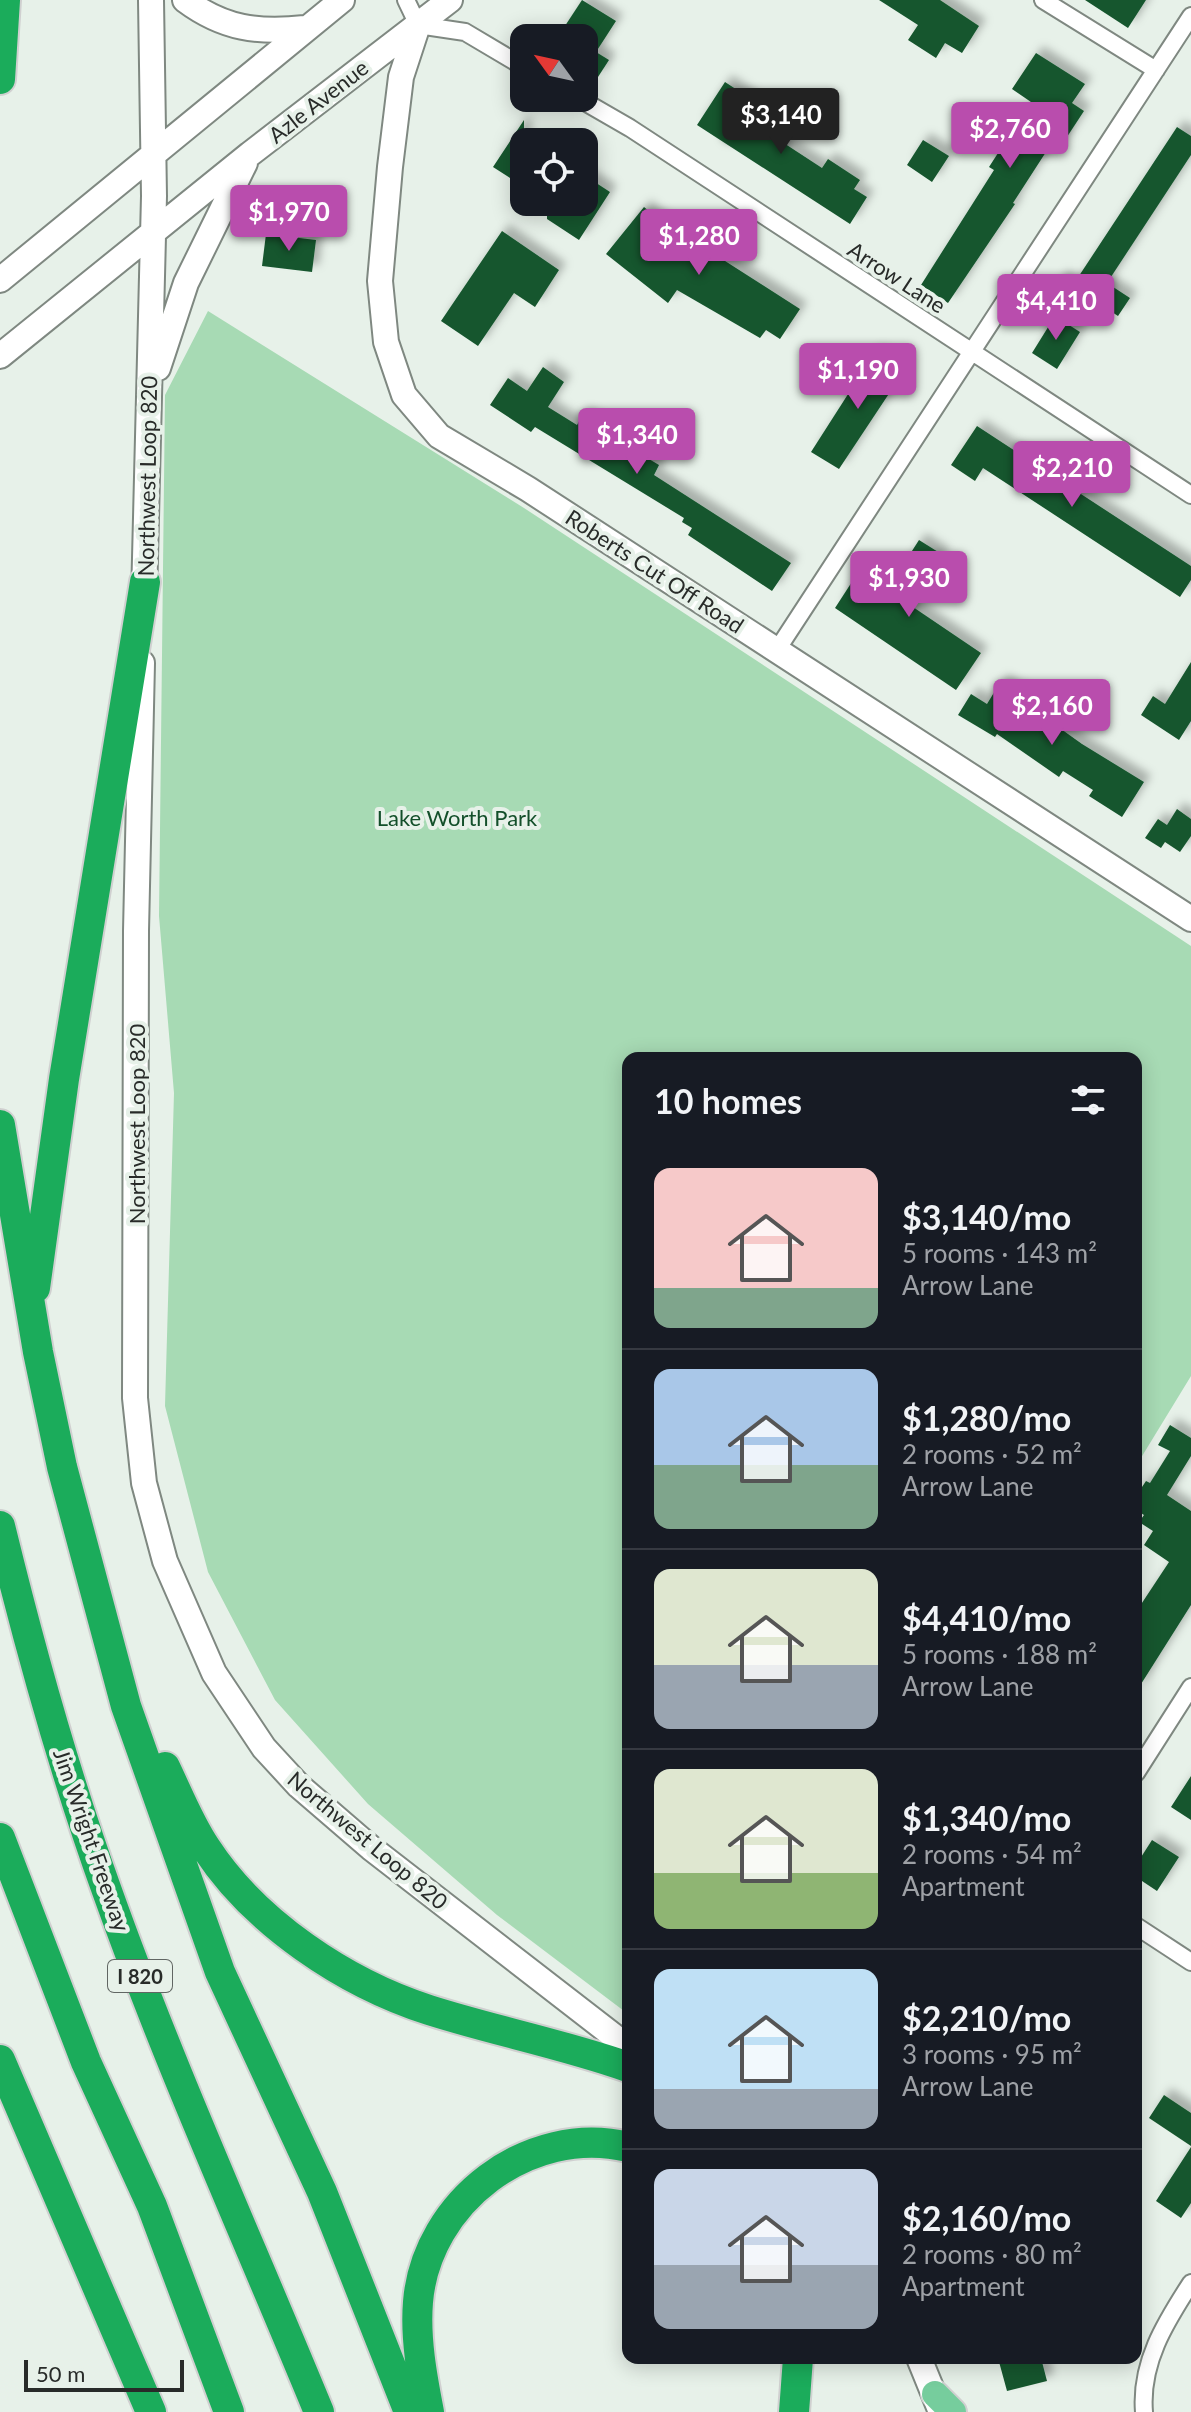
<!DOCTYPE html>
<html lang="en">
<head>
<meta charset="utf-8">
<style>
	:root { --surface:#171b24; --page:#242831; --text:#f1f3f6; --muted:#9ea1a6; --line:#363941; --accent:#b94dad }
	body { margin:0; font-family:Lato,sans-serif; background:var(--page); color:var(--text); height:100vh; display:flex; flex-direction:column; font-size:30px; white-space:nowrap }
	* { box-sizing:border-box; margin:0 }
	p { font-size:26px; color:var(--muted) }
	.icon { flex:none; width:44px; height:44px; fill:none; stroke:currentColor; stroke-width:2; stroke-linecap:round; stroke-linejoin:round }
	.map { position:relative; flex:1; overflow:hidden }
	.side { position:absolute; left:622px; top:1052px; width:520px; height:1312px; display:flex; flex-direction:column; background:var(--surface); border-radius:16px; box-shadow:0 4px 20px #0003 }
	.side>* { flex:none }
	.needle { width:52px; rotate:303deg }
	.tools { position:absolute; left:510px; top:24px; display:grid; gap:16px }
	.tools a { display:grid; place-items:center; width:88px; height:88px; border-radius:16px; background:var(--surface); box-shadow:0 4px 20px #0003; font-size:40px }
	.scale { position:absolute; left:24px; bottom:20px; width:160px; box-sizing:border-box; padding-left:8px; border:4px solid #282b29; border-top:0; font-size:22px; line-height:28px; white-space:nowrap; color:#282b29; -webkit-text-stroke:6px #e7f1e9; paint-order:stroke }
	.price { position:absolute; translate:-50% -68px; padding:0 18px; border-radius:8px; background:var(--accent); color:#fff; font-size:26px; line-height:52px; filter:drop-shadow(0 2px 4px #0008) }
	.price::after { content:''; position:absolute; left:50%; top:48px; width:24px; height:18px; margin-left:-12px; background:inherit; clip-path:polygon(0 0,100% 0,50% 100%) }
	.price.on { background:#222; color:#fff }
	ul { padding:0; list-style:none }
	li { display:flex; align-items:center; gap:24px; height:200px; padding:0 32px }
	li+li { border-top:2px solid var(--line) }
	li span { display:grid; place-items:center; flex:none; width:224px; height:160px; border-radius:16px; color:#555 }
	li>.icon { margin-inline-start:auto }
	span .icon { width:96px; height:96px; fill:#fffc; stroke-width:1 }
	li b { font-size:34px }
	h2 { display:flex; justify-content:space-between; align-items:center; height:96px; padding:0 32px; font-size:34px }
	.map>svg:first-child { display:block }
	.park { fill:#a7dab4 }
	.building { fill:#15562e; filter:url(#shadow) }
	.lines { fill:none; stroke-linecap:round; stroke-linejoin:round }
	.street-casing { stroke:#7f8881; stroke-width:20 }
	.secondary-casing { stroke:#7f8881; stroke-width:28 }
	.primary-casing { stroke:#d0d0d0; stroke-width:30 }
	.highway-casing { stroke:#d0d0d0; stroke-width:34 }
	.street { stroke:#fff; stroke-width:16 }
	.secondary { stroke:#fff; stroke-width:24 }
	.primary { stroke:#76cd9d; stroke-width:26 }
	.highway { stroke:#1bac5b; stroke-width:30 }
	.labels { text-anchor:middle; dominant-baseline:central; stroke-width:8; stroke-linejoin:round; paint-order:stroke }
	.shield { fill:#e7f1e9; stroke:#616663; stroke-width:2 }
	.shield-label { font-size:20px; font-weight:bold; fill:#282b29 }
	.street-label { font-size:22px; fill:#282b29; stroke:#e7f1e9 }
	.park-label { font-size:22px; fill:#134f2a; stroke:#e7f1e9 }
</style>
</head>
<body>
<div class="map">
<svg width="1191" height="2412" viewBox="0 0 1191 2412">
	<defs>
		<filter id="shadow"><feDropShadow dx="7" dy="-7" stdDeviation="4" flood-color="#0004"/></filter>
	</defs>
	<rect width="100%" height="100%" fill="#e7f1e9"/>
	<path class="park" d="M208,311L524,508L1191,946V1376L1136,1466V1058H628V2014L497,1915L368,1804L275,1700L208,1572L165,1406L174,1093L159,916L165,395Z"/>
	<path class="building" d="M582,0L616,21L596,52L609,60L598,77L584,70V38H570L561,32Z
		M879,0H940L979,26L962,53L945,43L936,58L908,40L918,25Z
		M1085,0H1146L1128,28Z
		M1036,53L1085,84L1072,103L1084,111L1063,143L1055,138L1013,203L1015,204L948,303L921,285L994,170L989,167L1031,102L1012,89Z
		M725,82L751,99L741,115L822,168L828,159L860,180L854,189L867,197L850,224L697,125Z
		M524,120V187L493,167Z
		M1177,127L1191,136V155L1107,283L1130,298L1118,316L1086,295L1076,309L1051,292L1061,277L1073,285Z
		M923,140L949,156L932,182L907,165Z
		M584,175L610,192L579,240L547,219V212L553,202H584Z
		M644,207L683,239L686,236L800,309L780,339L766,330L760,338L677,290L668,303L606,254Z
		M502,231L559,270L535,307L514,293L478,346L441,321Z
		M266,234L316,240L312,272L262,266Z
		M1055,316L1080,332L1057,369L1032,353Z
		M875,352L904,371L839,469L811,452Z
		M543,367L564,382L548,407L577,425L583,414L607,429L601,440L634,462L639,453L659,465L654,475L791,563L772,591L688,535L692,528L682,522L684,518L535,427L531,432L490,405L508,378L527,391Z
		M977,426L1191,566V580L1180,597L983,468L975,481L951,465Z
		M919,540L943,555L910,605L981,653L956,690L835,608L859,571L887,590Z
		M1191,662V721L1179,740L1141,715L1153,696L1165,704Z
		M1001,681L1022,694L1019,699L1082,744L1144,782L1122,817L1089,796L1093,790L1063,771L1059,777L997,734L995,737L958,715L971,694L987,704Z
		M1177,809L1191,819V836L1180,852L1165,842L1161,848L1145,838L1158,819L1167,825Z
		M1170,1425L1191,1438V1456L1167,1495L1191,1511V1605L1136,1692V1612L1169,1562L1144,1545L1153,1531L1139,1522L1144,1515L1136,1510V1496L1146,1481L1150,1483L1170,1451L1158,1445Z
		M1191,1776V1820L1171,1807Z
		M1152,1840L1179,1857L1157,1891L1136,1877V1865Z
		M1164,2095L1191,2113V2146L1149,2118Z
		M1191,2147V2203L1181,2218L1156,2201Z
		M998,2358H1041L1047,2381L1007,2391Z"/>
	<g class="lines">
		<g class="street-casing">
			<path id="street" d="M406,0L418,25L465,32L524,67
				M1043,0L1156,70
				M578,98L630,128L1191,495
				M777,650L1191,16
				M1136,1773L1191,1687
				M1136,1926L1191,1962
				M1144,2412C1140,2363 1165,2323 1191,2283"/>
		</g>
		<g class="secondary-casing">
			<path id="secondary" d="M185,0C224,29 258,33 305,28
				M418,25L401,77L390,167L380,281L386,342L404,395L439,436L528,489L1191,919
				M0,280L342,0
				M0,356L250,154L450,0
				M158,368L186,283L245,163
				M144,598L154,196L151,0
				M142,663L136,931L135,1398L144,1483L165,1561L214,1673L264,1748L299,1786L371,1848L628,2047
				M919,2358L941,2412"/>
		</g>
		<g class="primary-casing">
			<path id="primary" d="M935,2394L953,2412"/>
		</g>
		<g class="highway-casing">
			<path id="highway" d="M0,79L5,0
				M0,1125L38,1352L62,1467L126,1706L220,1972L322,2192L409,2412
				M35,1288L64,1079L145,582
				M0,1526C30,1649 64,1772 107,1891C170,2068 248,2239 319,2412
				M165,1767C178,1794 189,1823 206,1848C255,1923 345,1983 429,2010C495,2031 563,2044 628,2067
				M0,1838L86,2062L152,2206L229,2412
				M0,2060L151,2412
				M429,2412C422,2376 415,2338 418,2302C426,2202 529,2123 628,2147
				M794,2412L798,2358"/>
		</g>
		<use href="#street" class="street"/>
		<use href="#secondary" class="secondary"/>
		<use href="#primary" class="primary"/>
		<use href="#highway" class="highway"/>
	</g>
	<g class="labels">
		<rect class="shield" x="108" y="1960" width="64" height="32" rx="6"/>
		<g class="shield-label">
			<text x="140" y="1976">I 820</text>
		</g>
		<g class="street-label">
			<text transform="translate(318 101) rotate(-38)">Azle Avenue</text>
			<text transform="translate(897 277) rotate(33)">Arrow Lane</text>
			<text transform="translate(147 476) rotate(-89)">Northwest Loop 820</text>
			<text transform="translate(655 571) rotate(33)">Roberts Cut Off Road</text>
			<text transform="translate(136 1124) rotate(-90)">Northwest Loop 820</text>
			<text transform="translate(92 1840) rotate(71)">Jim Wright Freeway</text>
			<text transform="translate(368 1840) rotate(40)">Northwest Loop 820</text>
		</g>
		<g class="park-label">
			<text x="457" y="817">Lake Worth Park</text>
		</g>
	</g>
</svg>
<div class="tools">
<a><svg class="needle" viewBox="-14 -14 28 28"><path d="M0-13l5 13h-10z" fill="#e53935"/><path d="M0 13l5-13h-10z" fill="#9ea1a6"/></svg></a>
<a><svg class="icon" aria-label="locate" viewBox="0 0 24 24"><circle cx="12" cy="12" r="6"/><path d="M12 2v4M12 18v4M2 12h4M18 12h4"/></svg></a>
</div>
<div class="scale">50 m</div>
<b class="price on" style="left:781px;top:156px">$3,140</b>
<b class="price" style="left:1010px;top:170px">$2,760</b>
<b class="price" style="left:289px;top:253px">$1,970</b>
<b class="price" style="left:699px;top:277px">$1,280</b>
<b class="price" style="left:1056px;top:342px">$4,410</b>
<b class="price" style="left:858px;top:411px">$1,190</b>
<b class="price" style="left:637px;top:476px">$1,340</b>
<b class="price" style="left:1072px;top:509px">$2,210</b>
<b class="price" style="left:909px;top:619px">$1,930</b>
<b class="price" style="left:1052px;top:747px">$2,160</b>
<section class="side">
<h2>10 homes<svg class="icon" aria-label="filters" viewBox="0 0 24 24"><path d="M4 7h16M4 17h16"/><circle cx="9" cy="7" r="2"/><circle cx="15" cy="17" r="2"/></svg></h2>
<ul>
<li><span style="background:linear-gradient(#f6c9c9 75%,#7fa58c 0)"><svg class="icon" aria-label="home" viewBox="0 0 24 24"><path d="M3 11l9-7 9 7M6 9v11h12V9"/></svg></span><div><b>$3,140/mo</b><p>5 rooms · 143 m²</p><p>Arrow Lane</p></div></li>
<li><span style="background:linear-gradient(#a9c7e8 60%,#7fa58c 0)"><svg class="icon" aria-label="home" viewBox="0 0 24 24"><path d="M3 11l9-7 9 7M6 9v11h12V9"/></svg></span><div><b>$1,280/mo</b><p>2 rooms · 52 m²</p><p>Arrow Lane</p></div></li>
<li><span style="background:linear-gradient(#dfe7d0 60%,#9aa5b1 0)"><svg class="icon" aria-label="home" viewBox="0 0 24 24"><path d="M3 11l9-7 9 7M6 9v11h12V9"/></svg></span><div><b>$4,410/mo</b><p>5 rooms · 188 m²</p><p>Arrow Lane</p></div></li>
<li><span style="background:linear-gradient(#dfe7d0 65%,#8fb573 0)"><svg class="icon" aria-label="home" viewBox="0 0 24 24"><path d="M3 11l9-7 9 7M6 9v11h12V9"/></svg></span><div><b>$1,340/mo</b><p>2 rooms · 54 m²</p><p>Apartment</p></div></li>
<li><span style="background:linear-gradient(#bfe0f5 75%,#9aa5b1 0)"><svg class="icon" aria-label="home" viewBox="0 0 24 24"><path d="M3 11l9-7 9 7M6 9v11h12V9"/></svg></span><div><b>$2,210/mo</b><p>3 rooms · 95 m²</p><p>Arrow Lane</p></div></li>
<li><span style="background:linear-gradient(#c9d6e8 60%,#9aa5b1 0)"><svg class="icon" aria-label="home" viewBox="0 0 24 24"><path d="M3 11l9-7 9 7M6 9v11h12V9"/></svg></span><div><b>$2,160/mo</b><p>2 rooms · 80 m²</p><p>Apartment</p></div></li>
</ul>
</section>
</div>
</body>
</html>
